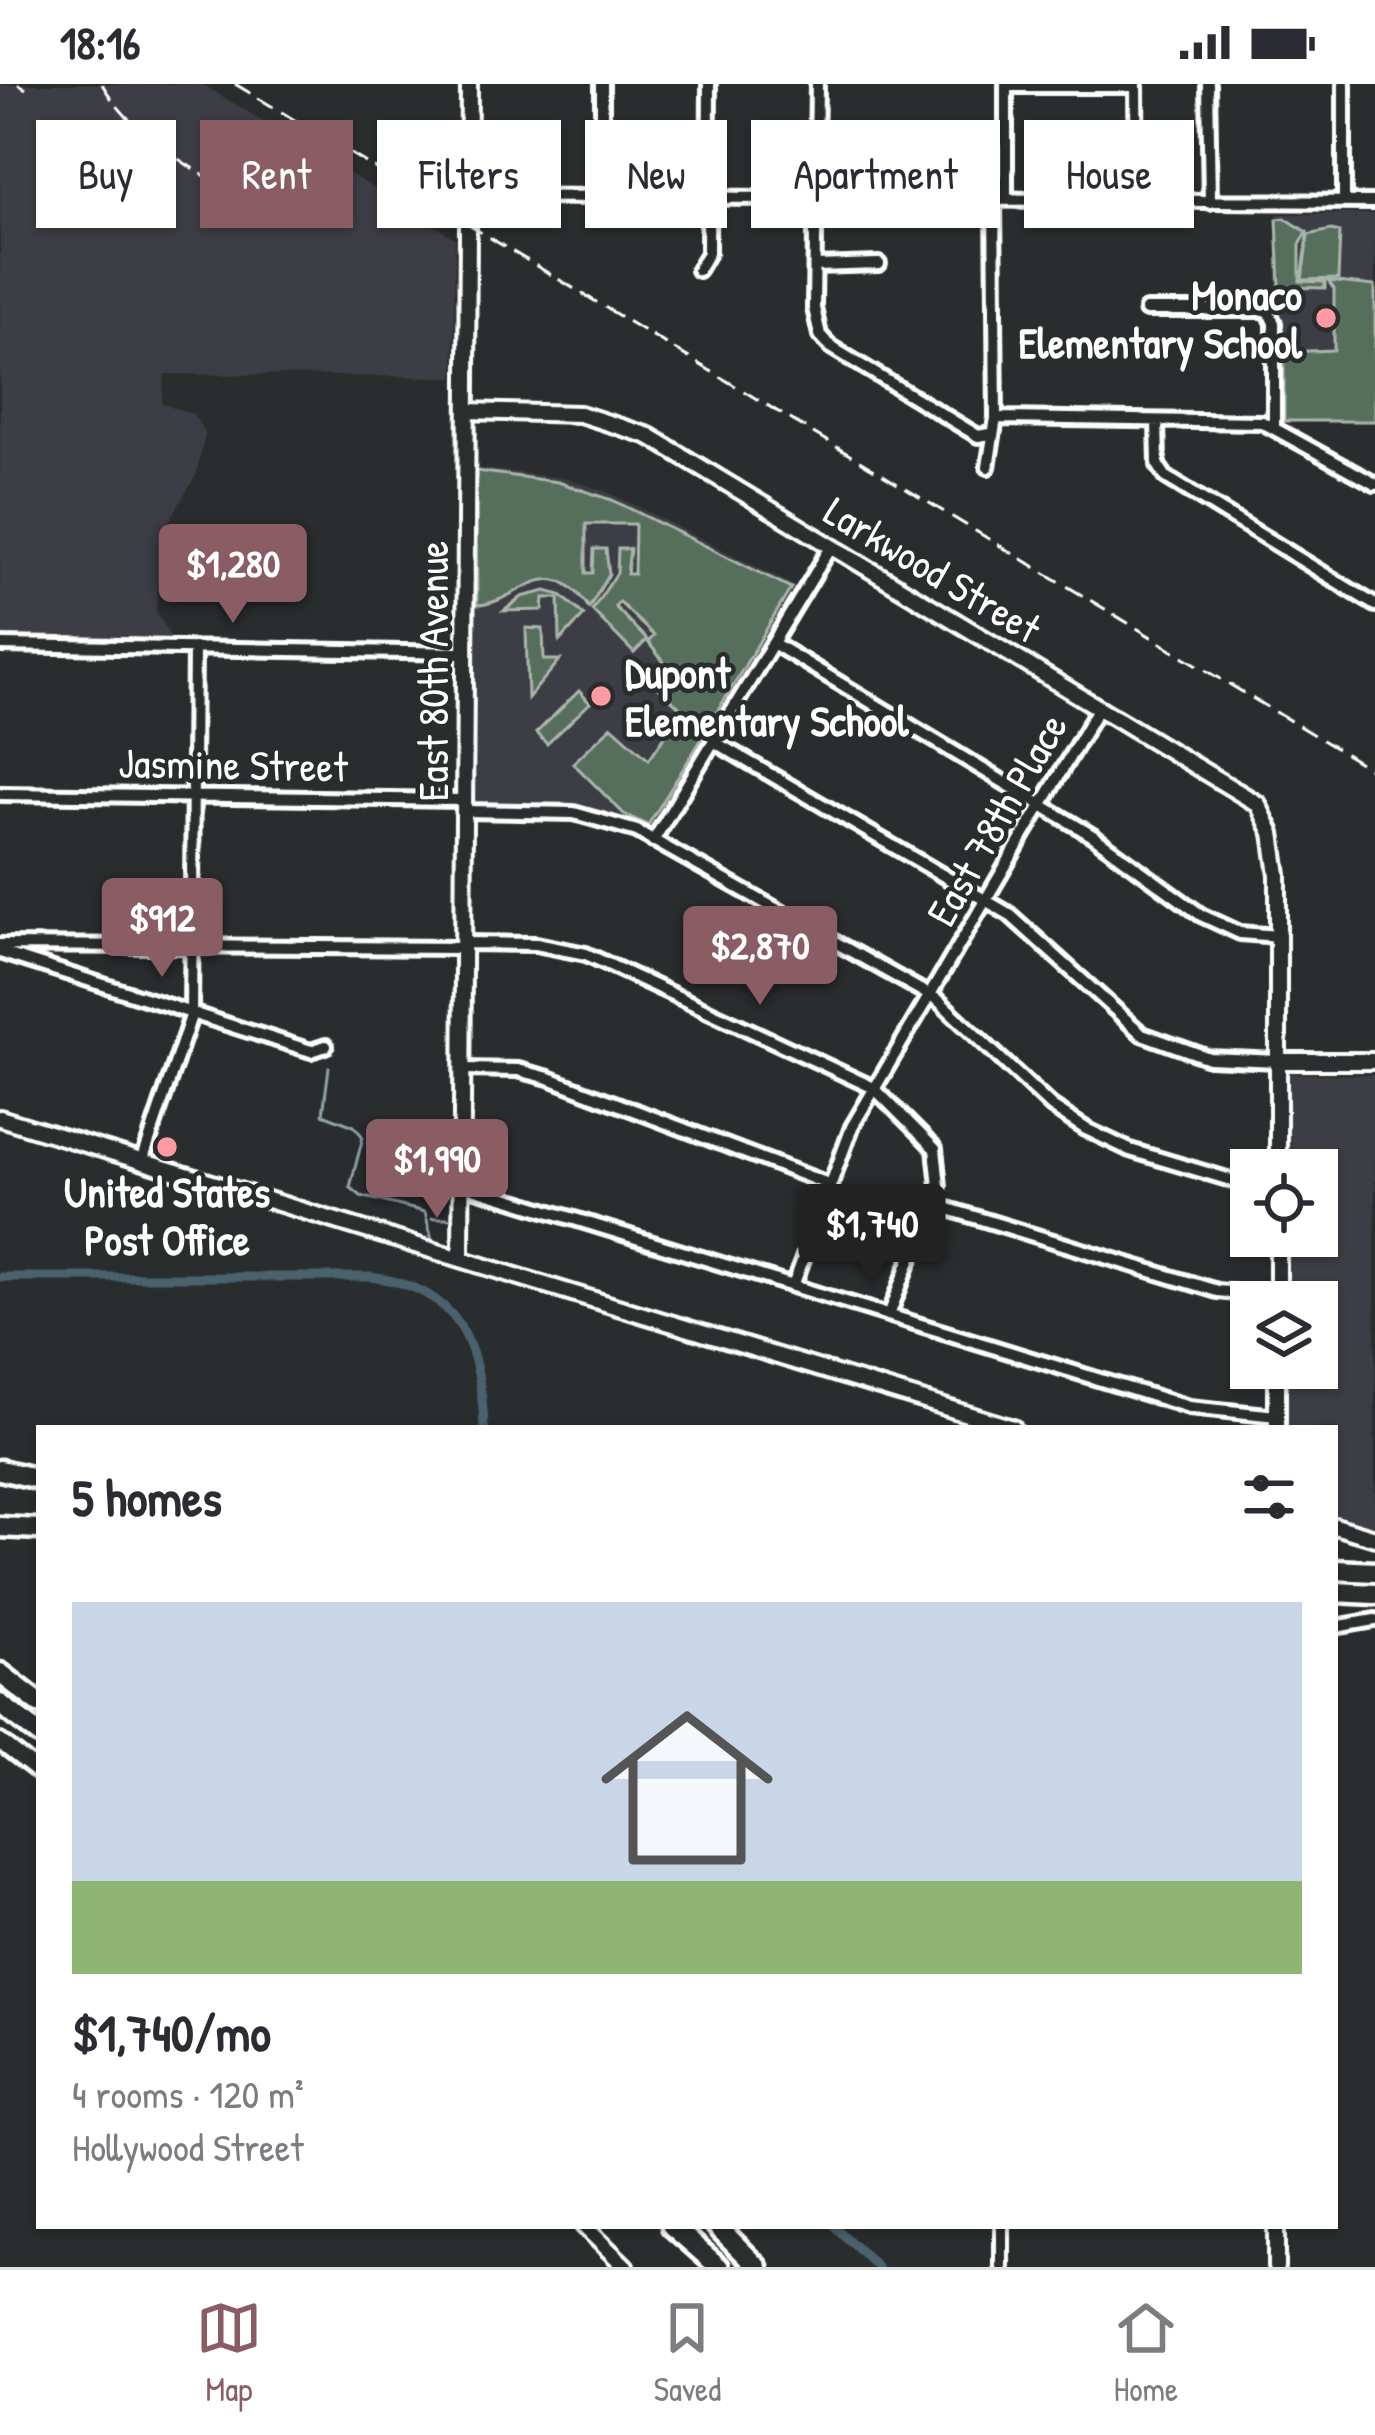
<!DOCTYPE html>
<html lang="en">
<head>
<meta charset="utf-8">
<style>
	:root { --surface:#fff; --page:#f2f2f3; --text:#2b2b33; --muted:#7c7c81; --line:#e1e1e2; --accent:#8a5d65 }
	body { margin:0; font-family:"Patrick Hand",sans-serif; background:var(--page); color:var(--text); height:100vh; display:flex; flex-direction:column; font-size:45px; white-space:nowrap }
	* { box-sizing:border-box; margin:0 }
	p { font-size:39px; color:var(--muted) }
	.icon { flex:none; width:66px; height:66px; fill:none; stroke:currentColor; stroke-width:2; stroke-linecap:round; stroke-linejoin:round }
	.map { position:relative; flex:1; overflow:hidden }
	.panel { position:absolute; left:36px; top:1341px; width:1302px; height:804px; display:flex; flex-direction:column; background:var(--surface); border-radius:0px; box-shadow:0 3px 9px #0004 }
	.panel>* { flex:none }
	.top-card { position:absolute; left:36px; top:36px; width:1305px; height:108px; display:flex; gap:24px }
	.buttons { position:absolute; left:1230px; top:1065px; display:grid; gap:24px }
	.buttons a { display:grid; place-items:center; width:108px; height:108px; border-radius:0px; background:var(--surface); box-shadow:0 3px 9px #0004; font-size:60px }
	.price { position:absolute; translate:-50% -102px; padding:0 27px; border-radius:12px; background:var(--accent); color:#fff; font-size:39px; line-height:78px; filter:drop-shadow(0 3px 6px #0008) }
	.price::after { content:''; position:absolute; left:50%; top:72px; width:36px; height:27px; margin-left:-18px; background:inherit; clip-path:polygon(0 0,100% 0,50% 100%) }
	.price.selected { background:#222; color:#fff }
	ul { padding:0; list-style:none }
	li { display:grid; align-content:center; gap:24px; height:636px; padding:0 36px }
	li span { display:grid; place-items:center; height:372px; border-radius:0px; color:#555 }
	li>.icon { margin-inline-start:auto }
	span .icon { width:216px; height:216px; fill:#fffc; stroke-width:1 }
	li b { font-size:51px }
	h2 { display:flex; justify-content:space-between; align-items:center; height:144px; padding:0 36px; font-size:51px }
	.chip { padding:0 42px; border-radius:0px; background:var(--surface); box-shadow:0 3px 9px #0004; font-size:42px; line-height:108px }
	.chip.selected { background:var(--accent); color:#fff }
	.status { display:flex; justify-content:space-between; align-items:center; height:84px; padding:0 60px; background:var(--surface); direction:ltr }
	.status svg { height:33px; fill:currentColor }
	.menu { display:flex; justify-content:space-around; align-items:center; height:168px; border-top:3px solid var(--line); background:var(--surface); font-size:33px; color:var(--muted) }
	.menu a { display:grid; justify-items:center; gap:6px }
	.menu .selected { color:var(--accent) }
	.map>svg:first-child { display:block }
	.built { fill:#3e3e44 }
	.green { fill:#566e5b; stroke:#aab6ad; stroke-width:3 }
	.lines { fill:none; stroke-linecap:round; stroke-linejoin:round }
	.stream { stroke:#91a1a7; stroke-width:3 }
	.canal { stroke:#48626d; stroke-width:9 }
	.minor-casing { stroke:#fff; stroke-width:20 }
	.tertiary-casing { stroke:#fff; stroke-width:22 }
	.trunk-casing { stroke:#fff; stroke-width:27 }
	.motorway-casing { stroke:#fff; stroke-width:27 }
	.minor { stroke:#2a2d2e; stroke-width:10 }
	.tertiary { stroke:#2a2d2e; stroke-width:14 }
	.trunk { stroke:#2a2d2e; stroke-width:18 }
	.motorway { stroke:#2a2d2e; stroke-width:18 }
	.rail { stroke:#fff; stroke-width:3; stroke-dasharray:18 9; stroke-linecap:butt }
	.poi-dot { fill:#ff9aa2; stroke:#2a2d2e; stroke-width:4.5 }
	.labels { text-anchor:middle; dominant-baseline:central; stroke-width:9; stroke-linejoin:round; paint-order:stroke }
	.poi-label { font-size:42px; font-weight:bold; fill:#fff; stroke:#2a2d2e; text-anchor:end }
	.street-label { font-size:42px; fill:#fff; stroke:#2a2d2e }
</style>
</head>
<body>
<div class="status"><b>18:16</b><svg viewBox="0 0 49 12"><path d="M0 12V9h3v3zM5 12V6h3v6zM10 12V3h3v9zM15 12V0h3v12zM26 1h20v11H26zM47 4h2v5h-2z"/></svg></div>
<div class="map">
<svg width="1375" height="2183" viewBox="0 0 1375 2183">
	<rect width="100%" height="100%" fill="#2a2d2e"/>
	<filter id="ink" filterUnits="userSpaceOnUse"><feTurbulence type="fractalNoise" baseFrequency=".00833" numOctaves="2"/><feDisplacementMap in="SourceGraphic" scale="24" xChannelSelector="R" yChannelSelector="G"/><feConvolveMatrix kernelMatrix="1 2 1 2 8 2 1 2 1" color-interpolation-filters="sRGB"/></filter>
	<g filter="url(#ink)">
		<path class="built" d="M0,0H202L455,154L454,293L165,290L162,320L193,330L205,350L196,391L164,446L156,527L171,554L0,553Z
			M1277,130H1375V339L1276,338Z
			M474,384L564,394L610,409L797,503L650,749L595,725L469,722Z
			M1278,989L1375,991V1454L1335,1442V1344H1277V1284H1317V1218H1277V1152H1317V1086H1278Z"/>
		<path class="green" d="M1285,134L1307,148L1300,161V197L1325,198V204L1280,203L1277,135Z
			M1331,146L1340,148L1338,195L1302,196L1308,151Z
			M1328,197L1375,202V337H1284V268L1334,266V205Z
			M476,387L558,398L612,416L791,504L706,647L654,600L666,581L648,558L654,552L619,518L615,523L647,556L634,569L592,526L617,489L618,465H630L627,490H634L635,440H586V489H593L594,465H606L609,490L589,524C549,462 519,520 477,521Z
			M546,507L561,511L584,531L560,557L559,514H544L543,526L504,527L522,513Z
			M526,544L543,545L544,576H560L528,614Z
			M579,607L590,619L547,660L536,649Z
			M678,633L703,653L648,741L624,730L573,679L612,642L649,675Z"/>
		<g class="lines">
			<path class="stream" d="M329,983L323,1030L354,1042L363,1053L350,1103L361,1112L425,1128L432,1156
				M432,1134H448"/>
			<path class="canal" d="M0,1193H370C460,1203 481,1261 484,1344
				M834,2142L877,2183"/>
			<g class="minor-casing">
				<path id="minor" d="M817,0L814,224L820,251L831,263L978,352L990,350
					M1208,0L1210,118
					M1006,2H1136L1137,117
					M468,112L1375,118
					M602,114V0
					M1006,116V0
					M1344,118V0
					M815,182L879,180
					M698,186L708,169L709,0
					M1146,226H1268L1274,239V341
					M996,334L1262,338L1375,400
					M1157,337L1158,381L1166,393L1375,521
					M988,383L996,334L994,116
					M773,559L1093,752L1201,831L1240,849L1278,852
					M0,561L466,569
					M713,657L1009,830L1142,950L1209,974L1278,977
					M0,710L464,716
					M464,727L574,729L637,747L938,916L1052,1023L1086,1045L1130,1066L1251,1102
					M653,757L831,463
					M464,859L536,860L586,870L874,1004L935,1065L939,1102L889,1231
					M0,861L464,864
					M0,868L311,967L326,962
					M463,985L518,986L549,994L828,1100
					M142,1078L191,932L194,564
					M463,1101L1189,1323L1277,1332
					M932,1120L1217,1207L1278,1213
					M793,1202L852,1043L1099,623
					M1335,1543L1375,1536
					M1002,2142V2183"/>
			</g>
			<g class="tertiary-casing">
				<path id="tertiary" d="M467,327L580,330L649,352L1258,720L1272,749L1278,791V1086
					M1278,977H1375
					M0,1034L1013,1344
					M461,1174L469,0
					M1278,1218V1152
					M1277,1344V1284
					M1335,1442L1375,1454
					M0,1658L39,1688
					M584,2142L626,2183
					M1276,2183V2142"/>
			</g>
			<g class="trunk-casing">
				<path id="trunk" d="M1335,1486L1375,1488
					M1335,1508L1375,1510"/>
			</g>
			<g class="motorway-casing">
				<path id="motorway" d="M0,1386L39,1395
					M0,1443L39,1445
					M0,1589L39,1619
					M0,1620L39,1650
					M672,2142L719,2183
					M717,2142L758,2183"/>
			</g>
			<use href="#minor" class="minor"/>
			<use href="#tertiary" class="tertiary"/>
			<use href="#trunk" class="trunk"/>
			<use href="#motorway" class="motorway"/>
			<path class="rail" d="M18,0L26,5
				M102,0C140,65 220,98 282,136
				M235,0L1375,688"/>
		</g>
	</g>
	<g class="poi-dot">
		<circle cx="1326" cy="234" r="12"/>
		<circle cx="601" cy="612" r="12"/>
		<circle cx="167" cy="1063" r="12"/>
	</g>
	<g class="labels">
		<g class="poi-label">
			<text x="1302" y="210">Monaco<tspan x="1302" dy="48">Elementary School</tspan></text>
			<text x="625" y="588" text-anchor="start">Dupont<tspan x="625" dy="48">Elementary School</tspan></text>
			<text x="167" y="1107" text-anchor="middle">United States<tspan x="167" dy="48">Post Office</tspan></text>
		</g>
		<g class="street-label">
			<text transform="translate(933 485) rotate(31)">Larkwood Street</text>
			<text transform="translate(432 587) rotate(-90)">East 80th Avenue</text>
			<text transform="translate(233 680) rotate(1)">Jasmine Street</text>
			<text transform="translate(996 735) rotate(-60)">East 78th Place</text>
		</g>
	</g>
</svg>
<div class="buttons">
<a><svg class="icon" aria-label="locate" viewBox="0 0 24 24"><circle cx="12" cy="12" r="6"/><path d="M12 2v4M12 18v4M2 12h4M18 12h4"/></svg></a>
<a><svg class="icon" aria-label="layers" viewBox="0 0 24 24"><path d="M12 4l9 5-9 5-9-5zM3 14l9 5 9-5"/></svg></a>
</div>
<b class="price" style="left:233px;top:542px">$1,280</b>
<b class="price" style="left:162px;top:896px">$912</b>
<b class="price" style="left:760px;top:924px">$2,870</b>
<b class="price" style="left:437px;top:1137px">$1,990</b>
<b class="price selected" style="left:872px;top:1202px">$1,740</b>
<div class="top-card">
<a class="chip">Buy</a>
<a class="chip selected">Rent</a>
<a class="chip">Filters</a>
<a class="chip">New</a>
<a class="chip">Apartment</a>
<a class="chip">House</a>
</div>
<section class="panel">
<h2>5 homes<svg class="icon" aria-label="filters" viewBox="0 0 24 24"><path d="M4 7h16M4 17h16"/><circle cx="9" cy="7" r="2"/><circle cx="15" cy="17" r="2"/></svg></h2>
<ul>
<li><span style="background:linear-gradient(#c9d6e8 75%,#8fb573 0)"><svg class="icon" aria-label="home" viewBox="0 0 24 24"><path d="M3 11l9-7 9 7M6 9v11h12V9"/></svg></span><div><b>$1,740/mo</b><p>4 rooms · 120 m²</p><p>Hollywood Street</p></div></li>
</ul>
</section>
</div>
<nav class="menu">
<a class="selected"><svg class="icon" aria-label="map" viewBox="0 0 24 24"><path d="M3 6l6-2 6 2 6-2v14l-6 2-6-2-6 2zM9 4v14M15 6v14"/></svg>Map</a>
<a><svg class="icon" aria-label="saved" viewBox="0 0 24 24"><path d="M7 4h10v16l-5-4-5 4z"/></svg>Saved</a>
<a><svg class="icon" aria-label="home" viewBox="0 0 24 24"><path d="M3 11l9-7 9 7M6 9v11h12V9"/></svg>Home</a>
</nav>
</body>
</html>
